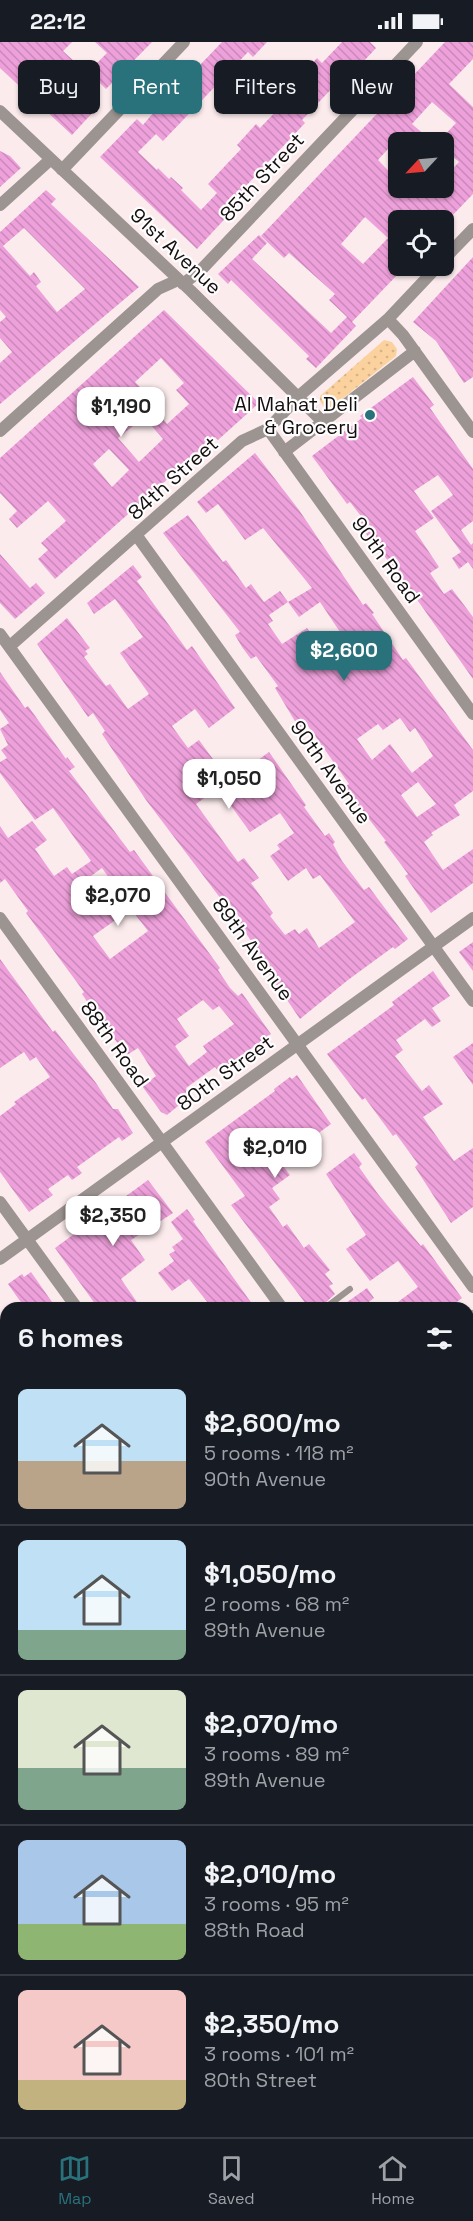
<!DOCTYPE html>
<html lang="en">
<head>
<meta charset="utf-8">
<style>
	:root { --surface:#171b24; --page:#242831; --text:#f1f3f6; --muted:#9ea1a6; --line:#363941; --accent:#29727b }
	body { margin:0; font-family:"Space Grotesk",sans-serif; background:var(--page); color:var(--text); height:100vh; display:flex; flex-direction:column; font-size:22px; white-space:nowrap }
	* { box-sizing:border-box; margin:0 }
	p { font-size:20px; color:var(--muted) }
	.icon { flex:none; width:33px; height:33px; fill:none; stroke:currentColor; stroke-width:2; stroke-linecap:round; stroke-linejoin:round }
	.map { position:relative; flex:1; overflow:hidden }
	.side { position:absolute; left:0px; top:1260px; width:474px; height:836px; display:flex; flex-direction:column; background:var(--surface); border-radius:18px 18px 0 0; box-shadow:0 2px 4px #0004 }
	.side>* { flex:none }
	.hud { position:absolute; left:18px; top:18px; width:438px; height:54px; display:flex; gap:12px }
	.needle { width:39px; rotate:244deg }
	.controls { position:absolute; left:388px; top:90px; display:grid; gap:12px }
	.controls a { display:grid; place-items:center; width:66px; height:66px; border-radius:9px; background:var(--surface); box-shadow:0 2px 4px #0004; font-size:30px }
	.price { position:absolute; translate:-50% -51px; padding:0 14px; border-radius:12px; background:#fff; color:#222; font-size:20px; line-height:39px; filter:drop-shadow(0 2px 3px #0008) }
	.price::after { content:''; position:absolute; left:50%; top:36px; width:18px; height:14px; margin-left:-9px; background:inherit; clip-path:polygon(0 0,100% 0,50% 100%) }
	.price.selected { background:var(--accent); color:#fff }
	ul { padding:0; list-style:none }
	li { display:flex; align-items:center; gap:18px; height:150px; padding:0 18px }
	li+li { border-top:2px solid var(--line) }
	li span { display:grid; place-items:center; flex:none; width:168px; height:120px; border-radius:9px; color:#555 }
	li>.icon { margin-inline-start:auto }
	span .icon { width:72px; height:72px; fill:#fffc; stroke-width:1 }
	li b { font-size:26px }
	h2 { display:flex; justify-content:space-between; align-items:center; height:72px; padding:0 18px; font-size:26px }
	.tag { padding:0 21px; border-radius:9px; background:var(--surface); box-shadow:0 2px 4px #0004; font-size:21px; line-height:54px }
	.tag.selected { background:var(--accent); color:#fff }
	.status { display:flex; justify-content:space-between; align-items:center; height:42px; padding:0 30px; background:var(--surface); direction:ltr }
	.status svg { height:16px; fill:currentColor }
	.tab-bar { display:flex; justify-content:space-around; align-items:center; height:84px; border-top:2px solid var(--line); background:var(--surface); font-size:16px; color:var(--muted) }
	.tab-bar a { display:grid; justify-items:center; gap:3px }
	.tab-bar .selected { color:var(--accent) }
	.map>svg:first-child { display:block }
	.park { fill:url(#park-dots) }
	.building { fill:url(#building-back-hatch); fill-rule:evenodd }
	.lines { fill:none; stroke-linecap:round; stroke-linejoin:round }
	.service { stroke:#9c9491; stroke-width:6 }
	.minor { stroke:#9c9491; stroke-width:12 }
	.secondary { stroke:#746964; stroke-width:15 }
	.rail { stroke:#3c3435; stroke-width:4.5; stroke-dasharray:3 6; stroke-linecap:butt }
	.poi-dot { fill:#29727b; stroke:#fdfdfd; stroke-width:2 }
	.labels { text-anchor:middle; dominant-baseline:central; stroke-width:4.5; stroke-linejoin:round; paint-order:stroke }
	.street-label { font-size:20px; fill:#140d0e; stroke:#fdfdfd }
	.poi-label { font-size:20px; fill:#140d0e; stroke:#fdfdfd; text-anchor:end }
</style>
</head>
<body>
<div class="status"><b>22:12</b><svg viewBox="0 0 49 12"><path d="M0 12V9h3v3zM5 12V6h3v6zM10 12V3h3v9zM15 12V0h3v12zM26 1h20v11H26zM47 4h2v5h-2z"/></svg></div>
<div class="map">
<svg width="473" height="2095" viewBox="0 0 473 2095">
	<defs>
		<pattern id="park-dots" width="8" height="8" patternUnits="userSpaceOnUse" patternTransform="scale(1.5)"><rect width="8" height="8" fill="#fbd29e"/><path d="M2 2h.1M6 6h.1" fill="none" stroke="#d6b387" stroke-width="1.8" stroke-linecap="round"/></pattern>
		<pattern id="building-back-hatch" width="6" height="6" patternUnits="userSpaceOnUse" patternTransform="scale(1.5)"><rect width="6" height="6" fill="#eea0da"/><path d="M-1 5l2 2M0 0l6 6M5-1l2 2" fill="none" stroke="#cb89ba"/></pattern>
	</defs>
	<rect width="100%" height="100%" fill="#fcebed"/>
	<path class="park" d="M384,298L392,300L397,307L396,314L332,365H324L320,359V354Z"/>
	<path class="building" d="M0,0H72L63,9L87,31L107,11L95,0H152L106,47L99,40L84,57L95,68L72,93L0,26Z
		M222,0H267L253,15L248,10L163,99L156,92L138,110L157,128L158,126L169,137L171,135L183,146L181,148L201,168L217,151L208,142L241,107L237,103L256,82L260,86L303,41L298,37L317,16L322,21L342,0H370L376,6L340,45L337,41L302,78L305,81L228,163L233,168L197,207L100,115L137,77L143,83L175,45L177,47Z
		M445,0H473V17L449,42L473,65V152L448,178H399V231L352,280L356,284L316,326L306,317L309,314L231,238L228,242L218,232L259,193L267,201L252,217L331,291L347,275L329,258L335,252L289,211L284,216L261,194ZM432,60L456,81L438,100H444V107L459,120L444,136V146H399V140L378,118L397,97L401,100H433L412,82ZM365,175L388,196L363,222L341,202Z
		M0,109L10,114L21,126L0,145Z
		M46,148L56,157L51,162L139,245L0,362V321L12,310L0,296V280L6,275L0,268V190ZM24,186L85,247L57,270L36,244L41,240L34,230L30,234L3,204Z
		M473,215V335L464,341L436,299L413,280Z
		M164,268L259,361L218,398L215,395L55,537L38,517L48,508L41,501L66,479L48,459L17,486L9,477L17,469L0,451V416ZM161,316L184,341L176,348L189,362L167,382L152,364L156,361L135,340ZM144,375L163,397L139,420L118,396ZM109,407L129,428L112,445L93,422Z
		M413,335L434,363L430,366L473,427V479L461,488L471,503L473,501V527L468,520L459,527L452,516L461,510L431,469L453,453L438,433L414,449L434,476L415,489L439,525L430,531L444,552L452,547L473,575V637L399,532L358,482L364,478L350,460L347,462L312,414L362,376L360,374Z
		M255,411L299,468L363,563L366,561L374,571L372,572L403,618L406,616L473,708V749L454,763L460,773L431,791L433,793L424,800L443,828L473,807V841L431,871L405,834L408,832L384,800L386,799L344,745L349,742L306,681L299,686L275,646L278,644L256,614L251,617L242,605L235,593L240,590L163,491L188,473L223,520L226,518L246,546L251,542L264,560L280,549L288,560L269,573L273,579L268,582L282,602L307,586L320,604L340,590L320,560L299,575L288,560L312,546L263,486L245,498L218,462L206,471L197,460ZM400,676L410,690L415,686L433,714L412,731L390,702L372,718L357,697L378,682L383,688ZM418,740L436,762L417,775L401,753Z
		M0,512L30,546L36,541L45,551L15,577L0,561Z
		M133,523L142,535L137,539L187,608L192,604L235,666L209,686L195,667L172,684L188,706L199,698L229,739L269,710L306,763L304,765L325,794L329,791L335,800L333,802L342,819L364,848L369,845L408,897L395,907L393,905L348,938L300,977L261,920L265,918L237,879L240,876L227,858L224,861L146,758L102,692L105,689L93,671L88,675L37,602L67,576L90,606L85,609L88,612L84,615L106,644L110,642L128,667L149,652L120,611L143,595L115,557L94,572L87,561ZM218,746L250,790L280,771L294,791L277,803L280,807L270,814L288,839L306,826L313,837L320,833L355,880L319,906L307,886L299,892L295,887L285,893L270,874L273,871L251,841L259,836L244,816L238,820L196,762Z
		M0,630L25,666L28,664L66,717L67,715L75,725L69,729L130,810L134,808L220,926L218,928L230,946L238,954L242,951L271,992L219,1030L215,1025L186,1046L189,1055L167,1073L161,1070L142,1044L156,1034L138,1006L127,1013L99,977L82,952L84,950L26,871L28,869L5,837L0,841V784L8,796L32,779L47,798L35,807L54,834L67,825L72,832L91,819L53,766L35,778L0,731V720L7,716L1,708L8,703L0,687L9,681L0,668ZM102,826L124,857L100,873L80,842ZM131,867L148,889L110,917L93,894ZM203,958L213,968L219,964L234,982L203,1004L207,1010L189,1024L175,1004L189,994L177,977Z
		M473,900V929L459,910Z
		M0,917L53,990L55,988L96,1041L113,1067H118L133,1091L122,1099L119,1095L77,1125L82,1131L72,1138L68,1133L48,1147L53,1153L29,1170L0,1130V1074L16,1062L14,1060L50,1035L36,1015L30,1019L24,1010L0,1026Z
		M433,929L450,954L432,966L441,979L432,985L425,977L396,998L403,1008L395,1014L422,1049L429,1043L443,1062L423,1075L454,1119L473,1106V1165L451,1181L415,1125L418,1122L396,1092L393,1094L365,1056L362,1058L327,1012L394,963L392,960Z
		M473,1001V1043L453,1015Z
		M297,1033L331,1082L305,1101L302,1097L277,1116L290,1133L272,1146L280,1157L269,1165L283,1185L287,1182L304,1206L309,1202L330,1228L325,1232L333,1242L329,1244L335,1252L320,1266H309L231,1163L245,1154L205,1100L275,1049L274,1047L290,1035L292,1037Z
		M354,1111L362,1122L359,1125L378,1152L421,1204L423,1202L462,1256L449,1266H390L418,1245L398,1219L370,1239L346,1207L366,1193L326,1132Z
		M148,1138L173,1171L131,1198L145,1218L121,1237L141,1266H98L55,1206Z
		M187,1167L195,1178L193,1179L255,1266H212L189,1237L172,1249L158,1231L174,1219L169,1212L175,1209L172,1205L183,1197L171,1180Z
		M31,1230L52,1260L43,1266H25L8,1242L22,1232L24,1235Z
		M367,1246L374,1256L361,1266H334L341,1260L343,1263Z"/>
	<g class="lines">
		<path class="service" d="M325,1266L350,1247"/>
		<path class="minor" d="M0,69L191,249L323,380
			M62,128L184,0
			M0,163L51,117
			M444,217L473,187
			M183,242L201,228L417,0
			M388,277L403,293L473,390
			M268,387L473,672
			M0,389L158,247L178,238
			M284,410L415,309
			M137,494L473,959
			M0,592L473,1245
			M10,604L242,399L268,387L299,354L388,277L438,224
			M0,876L282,1266
			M0,1160L77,1266
			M0,1217L473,876
			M468,1277L473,1274
			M0,1446L6,1454
			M468,1487L473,1484
			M0,1615L6,1610
			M468,1694L473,1690
			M468,1760L473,1767
			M0,1825L6,1821
			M468,1900L473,1897
			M0,2035L6,2029
			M468,2037L473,2044
			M300,2090L304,2095
			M199,2095L207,2090"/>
		<path class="secondary" d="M0,1998L6,2006
			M72,2090L76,2095"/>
		<path class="rail" d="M0,1986L6,1993
			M0,2014L6,2022
			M60,2090L64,2095
			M83,2090L87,2095"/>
	</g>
	<circle class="poi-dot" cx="370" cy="373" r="6"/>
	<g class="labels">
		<g class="street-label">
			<text transform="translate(262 135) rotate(-47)">85th Street</text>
			<text transform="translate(176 209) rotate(43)">91st Avenue</text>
			<text transform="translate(173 436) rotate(-42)">84th Street</text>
			<text transform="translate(386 518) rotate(54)">90th Road</text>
			<text transform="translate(331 730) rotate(54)">90th Avenue</text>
			<text transform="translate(253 907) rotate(54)">89th Avenue</text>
			<text transform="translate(115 1002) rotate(54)">88th Road</text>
			<text transform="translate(225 1031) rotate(-36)">80th Street</text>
		</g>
		<g class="poi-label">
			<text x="358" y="362">Al Mahat Deli<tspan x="358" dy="23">&amp; Grocery</tspan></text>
		</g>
	</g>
</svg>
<div class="controls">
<a><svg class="needle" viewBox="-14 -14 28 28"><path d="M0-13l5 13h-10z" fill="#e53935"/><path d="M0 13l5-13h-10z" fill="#9ea1a6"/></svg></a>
<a><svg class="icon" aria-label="locate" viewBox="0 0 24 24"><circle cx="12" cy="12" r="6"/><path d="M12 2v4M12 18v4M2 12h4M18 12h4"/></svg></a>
</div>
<b class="price" style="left:121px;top:396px">$1,190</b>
<b class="price selected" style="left:344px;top:640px">$2,600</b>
<b class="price" style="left:229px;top:768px">$1,050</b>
<b class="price" style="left:118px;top:885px">$2,070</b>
<b class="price" style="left:275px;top:1137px">$2,010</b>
<b class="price" style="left:113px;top:1205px">$2,350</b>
<div class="hud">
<a class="tag">Buy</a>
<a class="tag selected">Rent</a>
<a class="tag">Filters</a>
<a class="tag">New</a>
</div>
<section class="side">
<h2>6 homes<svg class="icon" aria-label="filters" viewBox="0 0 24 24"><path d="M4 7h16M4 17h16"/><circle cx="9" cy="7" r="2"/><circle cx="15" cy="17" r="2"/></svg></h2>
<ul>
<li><span style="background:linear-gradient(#bfe0f5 60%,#b9a48a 0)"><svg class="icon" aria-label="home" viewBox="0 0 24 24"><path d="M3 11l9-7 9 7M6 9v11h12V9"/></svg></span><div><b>$2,600/mo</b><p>5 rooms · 118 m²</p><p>90th Avenue</p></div></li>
<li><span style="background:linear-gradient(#bfe0f5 75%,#7fa58c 0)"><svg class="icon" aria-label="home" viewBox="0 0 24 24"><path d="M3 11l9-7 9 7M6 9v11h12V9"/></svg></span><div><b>$1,050/mo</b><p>2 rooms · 68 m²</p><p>89th Avenue</p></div></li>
<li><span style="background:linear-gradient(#dfe7d0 65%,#7fa58c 0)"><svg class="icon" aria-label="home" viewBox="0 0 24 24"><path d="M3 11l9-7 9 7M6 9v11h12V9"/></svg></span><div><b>$2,070/mo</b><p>3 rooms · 89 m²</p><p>89th Avenue</p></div></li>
<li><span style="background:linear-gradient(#a9c7e8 70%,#8fb573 0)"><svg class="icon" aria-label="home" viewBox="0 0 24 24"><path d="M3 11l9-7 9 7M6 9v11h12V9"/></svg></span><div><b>$2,010/mo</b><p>3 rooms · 95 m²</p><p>88th Road</p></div></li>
<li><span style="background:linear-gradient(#f6c9c9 75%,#c2b280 0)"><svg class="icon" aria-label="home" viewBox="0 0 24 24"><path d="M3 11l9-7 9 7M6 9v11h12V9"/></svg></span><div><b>$2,350/mo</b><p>3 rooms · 101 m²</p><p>80th Street</p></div></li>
</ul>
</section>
</div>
<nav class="tab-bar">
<a class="selected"><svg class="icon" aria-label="map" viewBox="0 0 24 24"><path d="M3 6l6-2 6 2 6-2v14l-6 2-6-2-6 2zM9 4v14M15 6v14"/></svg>Map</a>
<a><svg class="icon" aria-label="saved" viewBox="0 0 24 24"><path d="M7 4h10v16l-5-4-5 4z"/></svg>Saved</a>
<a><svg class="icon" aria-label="home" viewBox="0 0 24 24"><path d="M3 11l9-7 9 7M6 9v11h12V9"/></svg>Home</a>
</nav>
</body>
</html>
